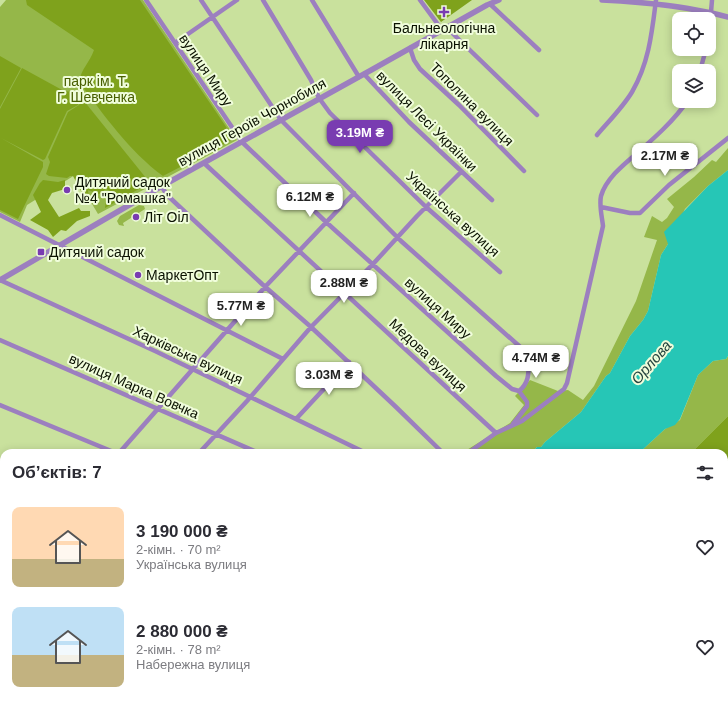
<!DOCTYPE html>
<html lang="uk">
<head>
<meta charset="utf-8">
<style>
	:root { --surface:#fff; --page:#f2f2f3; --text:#2b2b33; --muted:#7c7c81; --accent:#793cb1 }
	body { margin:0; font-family:Helvetica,sans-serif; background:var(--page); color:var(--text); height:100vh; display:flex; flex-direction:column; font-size:15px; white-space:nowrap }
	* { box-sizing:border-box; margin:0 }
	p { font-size:13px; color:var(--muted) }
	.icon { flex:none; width:22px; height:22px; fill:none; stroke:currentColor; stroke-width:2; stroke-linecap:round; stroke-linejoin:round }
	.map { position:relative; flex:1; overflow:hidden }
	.details { position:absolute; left:0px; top:449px; width:728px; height:256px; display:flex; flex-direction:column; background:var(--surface); border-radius:12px 12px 0 0; box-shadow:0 2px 10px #0003 }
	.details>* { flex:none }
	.buttons { position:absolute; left:672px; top:12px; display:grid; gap:8px }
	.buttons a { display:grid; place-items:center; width:44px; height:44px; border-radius:8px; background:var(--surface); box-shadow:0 2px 10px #0003; font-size:20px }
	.price { position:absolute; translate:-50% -34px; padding:0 9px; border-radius:8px; background:#fff; color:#222; font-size:13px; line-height:26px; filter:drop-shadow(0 1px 2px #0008) }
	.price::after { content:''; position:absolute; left:50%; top:24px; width:12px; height:9px; margin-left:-6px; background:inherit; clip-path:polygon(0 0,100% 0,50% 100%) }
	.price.active { background:var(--accent); color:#fff }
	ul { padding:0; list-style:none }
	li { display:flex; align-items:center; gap:12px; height:100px; padding:0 12px }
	li span { display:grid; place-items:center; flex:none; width:112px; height:80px; border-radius:8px; color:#555 }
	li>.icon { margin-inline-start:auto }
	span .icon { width:48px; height:48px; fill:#fffc; stroke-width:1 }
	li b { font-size:17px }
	h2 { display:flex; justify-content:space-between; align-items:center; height:48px; padding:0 12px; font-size:17px }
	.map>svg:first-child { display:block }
	.green { fill:#95b749 }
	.forest { fill:#7fa21c }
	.water { fill:#26c6b6 }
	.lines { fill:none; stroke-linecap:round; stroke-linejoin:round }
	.minor { stroke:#9c7fbf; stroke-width:4.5 }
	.tertiary { stroke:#9c7fbf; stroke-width:5.5 }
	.poi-dot { fill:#793cb1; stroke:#f0fddb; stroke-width:1.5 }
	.labels { text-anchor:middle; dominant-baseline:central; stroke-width:4; stroke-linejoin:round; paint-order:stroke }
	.poi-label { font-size:14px; fill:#0a1100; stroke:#f0fddb; text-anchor:start }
	.street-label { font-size:14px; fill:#0a1100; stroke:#f0fddb }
	.park-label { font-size:14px; fill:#485f01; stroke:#f0fddb }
	.water-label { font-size:15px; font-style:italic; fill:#25433f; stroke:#f0fddb }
</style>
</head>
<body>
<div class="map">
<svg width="728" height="705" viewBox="0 0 728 705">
	<rect width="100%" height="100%" fill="#c9e19d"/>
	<path class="green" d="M6,0H143L237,140L98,214L75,175L27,205L20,222L0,212V7Z
		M728,148V170L708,186L685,209L668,244L661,255L648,311L643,320L630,336L610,373L606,376L581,412L545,442L541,447H537L531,453H462L510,423L524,405L515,396L530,380L558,391L568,390L583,400L594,386L636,301L657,240L644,237L652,216L662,222L667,218L674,207L667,199L694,177L712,160L716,162Z
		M139,205L144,206L145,209L123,223L124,226L119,225L117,221L120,216Z
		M728,356V416L691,453H639L665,429L680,420L698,375L713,361L726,359Z
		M728,524V705H642L628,701H724V528Z
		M6,701H66L59,705H1Z
		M159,701H267L268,702L265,705H183L184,702L163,705H152Z
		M315,701H498V705H315Z"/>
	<path class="forest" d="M26,0H140L233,137L228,142L163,176C129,151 104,115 79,82C81,69 90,62 94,50L27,5Z
		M424,0H472L441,22Z
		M0,56L21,68L0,107Z
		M22,68L64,91L73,92L79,94L81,96L78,105L67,111L45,159L43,160L1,138L43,162V167L18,219L0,210V109Z
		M81,101H84L146,178V185L105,208L106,200L112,192L106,189L99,194L88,190L89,204L82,199L81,191L73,176H70L67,178L49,176L46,174L50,162L48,157L68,112L79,105Z
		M43,180L58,182L65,180V189L52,193L48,200L59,217L79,208L81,211H90V216L77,221L66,231L61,230L53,237L48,230L30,220L41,212L33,195L40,183Z
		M728,416V524L724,528V453H691Z
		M498,701H628L642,705H498Z"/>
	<path class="water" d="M728,170V356L726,359L713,361L698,375L680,419L675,425L665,429L639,453H531L537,447H541L545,442L581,412L606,376L610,373L630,336L643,320L648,311L661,255L668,244L664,232L708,186Z
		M66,701H108L110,705H59Z
		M112,701H159L152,705H115Z
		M267,701H315V705H265L268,702Z"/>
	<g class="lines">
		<path class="minor" d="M146,0L242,142L326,222L496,376L512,389L519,391
			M201,0L281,120L401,241L527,353L529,356C528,370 531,381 519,391
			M263,0L311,80L319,98L330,113L426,207L500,272
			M312,0L359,77
			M420,0L442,30
			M490,4L539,50
			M447,28L537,115
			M709,36L712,0
			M175,43L237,0
			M410,48L414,60L420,69L459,105L524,171
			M700,71L706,49
			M364,74L409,122L492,200
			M597,135C609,121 623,107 632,92C649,63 652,32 656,0
			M205,164L496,433
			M162,187L167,195L262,284L311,327L396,407L443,453
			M601,207L630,213H640L669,185L728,138
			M0,215L283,359
			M0,280L155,351L366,453
			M0,340L259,453
			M0,405L116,453
			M296,419L349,362
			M513,424L527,406V402L519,391
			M119,453L265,287L354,193
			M199,453L247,401L311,327L373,264L417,216L461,172
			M468,453L496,433L522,421L564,389L567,383L603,226C602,217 599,205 601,196C606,179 623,165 636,154C652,140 676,119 687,101
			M0,465L4,467
			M0,543L4,545
			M0,582L4,577
			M0,613L4,616"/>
		<path class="tertiary" d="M602,0C644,2 687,6 728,17
			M0,280C54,249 108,217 162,186C271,126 379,66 487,5L499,0"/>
	</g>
	<g class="poi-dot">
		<path d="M442 6h4v4h4v4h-4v4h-4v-4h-4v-4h4z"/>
		<circle cx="67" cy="190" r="4"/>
		<circle cx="136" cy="217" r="4"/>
		<rect x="37" y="248" width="8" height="8" rx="2"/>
		<circle cx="138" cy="275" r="4"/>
	</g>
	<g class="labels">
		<g class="poi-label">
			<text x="444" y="28" text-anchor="middle">Бальнеологічна<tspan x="444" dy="16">лікарня</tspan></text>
			<text x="75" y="182">Дитячий садок<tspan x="75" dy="16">№4 "Ромашка"</tspan></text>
			<text x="144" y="217">Літ Оіл</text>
			<text x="49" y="252">Дитячий садок</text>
			<text x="146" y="275">МаркетОпт</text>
		</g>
		<g class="street-label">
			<text transform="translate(206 70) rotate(56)">вулиця Миру</text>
			<text transform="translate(472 104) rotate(45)">Тополина вулиця</text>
			<text transform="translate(427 121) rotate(45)">вулиця Лесі Українки</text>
			<text transform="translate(252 122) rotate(-29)">вулиця Героїв Чорнобиля</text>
			<text transform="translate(453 214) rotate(42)">Українська вулиця</text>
			<text transform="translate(438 308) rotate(42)">вулиця Миру</text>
			<text transform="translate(188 355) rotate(25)">Харківська вулиця</text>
			<text transform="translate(428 355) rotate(43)">Медова вулиця</text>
			<text transform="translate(134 386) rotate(24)">вулиця Марка Вовчка</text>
		</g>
		<g class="park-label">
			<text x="96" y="81">парк ім. Т.<tspan x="96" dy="16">Г. Шевченка</tspan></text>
		</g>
		<g class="water-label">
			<text transform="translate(651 362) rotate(-49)">Орлова</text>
		</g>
	</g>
</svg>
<div class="buttons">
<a><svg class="icon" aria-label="locate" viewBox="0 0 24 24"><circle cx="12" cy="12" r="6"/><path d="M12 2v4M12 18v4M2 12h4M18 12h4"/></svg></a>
<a><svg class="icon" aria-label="layers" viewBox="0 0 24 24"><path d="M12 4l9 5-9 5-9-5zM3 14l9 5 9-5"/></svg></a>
</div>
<b class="price active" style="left:360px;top:154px">3.19M ₴</b>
<b class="price" style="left:665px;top:177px">2.17M ₴</b>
<b class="price" style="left:310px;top:218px">6.12M ₴</b>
<b class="price" style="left:344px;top:304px">2.88M ₴</b>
<b class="price" style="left:241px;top:327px">5.77M ₴</b>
<b class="price" style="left:536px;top:379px">4.74M ₴</b>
<b class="price" style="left:329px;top:396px">3.03M ₴</b>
<section class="details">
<h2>Об’єктів: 7<svg class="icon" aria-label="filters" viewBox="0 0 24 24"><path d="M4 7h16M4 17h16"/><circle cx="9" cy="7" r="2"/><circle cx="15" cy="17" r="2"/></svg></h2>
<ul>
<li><span style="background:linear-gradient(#ffd9b3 65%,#c2b280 0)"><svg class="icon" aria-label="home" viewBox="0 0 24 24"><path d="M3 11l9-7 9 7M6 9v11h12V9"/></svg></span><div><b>3 190 000 ₴</b><p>2-кімн. · 70 m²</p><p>Українська вулиця</p></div><svg class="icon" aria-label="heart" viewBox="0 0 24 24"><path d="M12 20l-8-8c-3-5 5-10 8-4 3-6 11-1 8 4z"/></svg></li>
<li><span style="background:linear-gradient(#bfe0f5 60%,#c2b280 0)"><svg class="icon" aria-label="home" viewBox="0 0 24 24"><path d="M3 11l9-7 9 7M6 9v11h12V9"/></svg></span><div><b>2 880 000 ₴</b><p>2-кімн. · 78 m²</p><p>Набережна вулиця</p></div><svg class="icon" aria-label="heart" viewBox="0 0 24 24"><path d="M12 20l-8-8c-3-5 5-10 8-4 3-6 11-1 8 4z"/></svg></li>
</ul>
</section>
</div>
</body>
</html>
